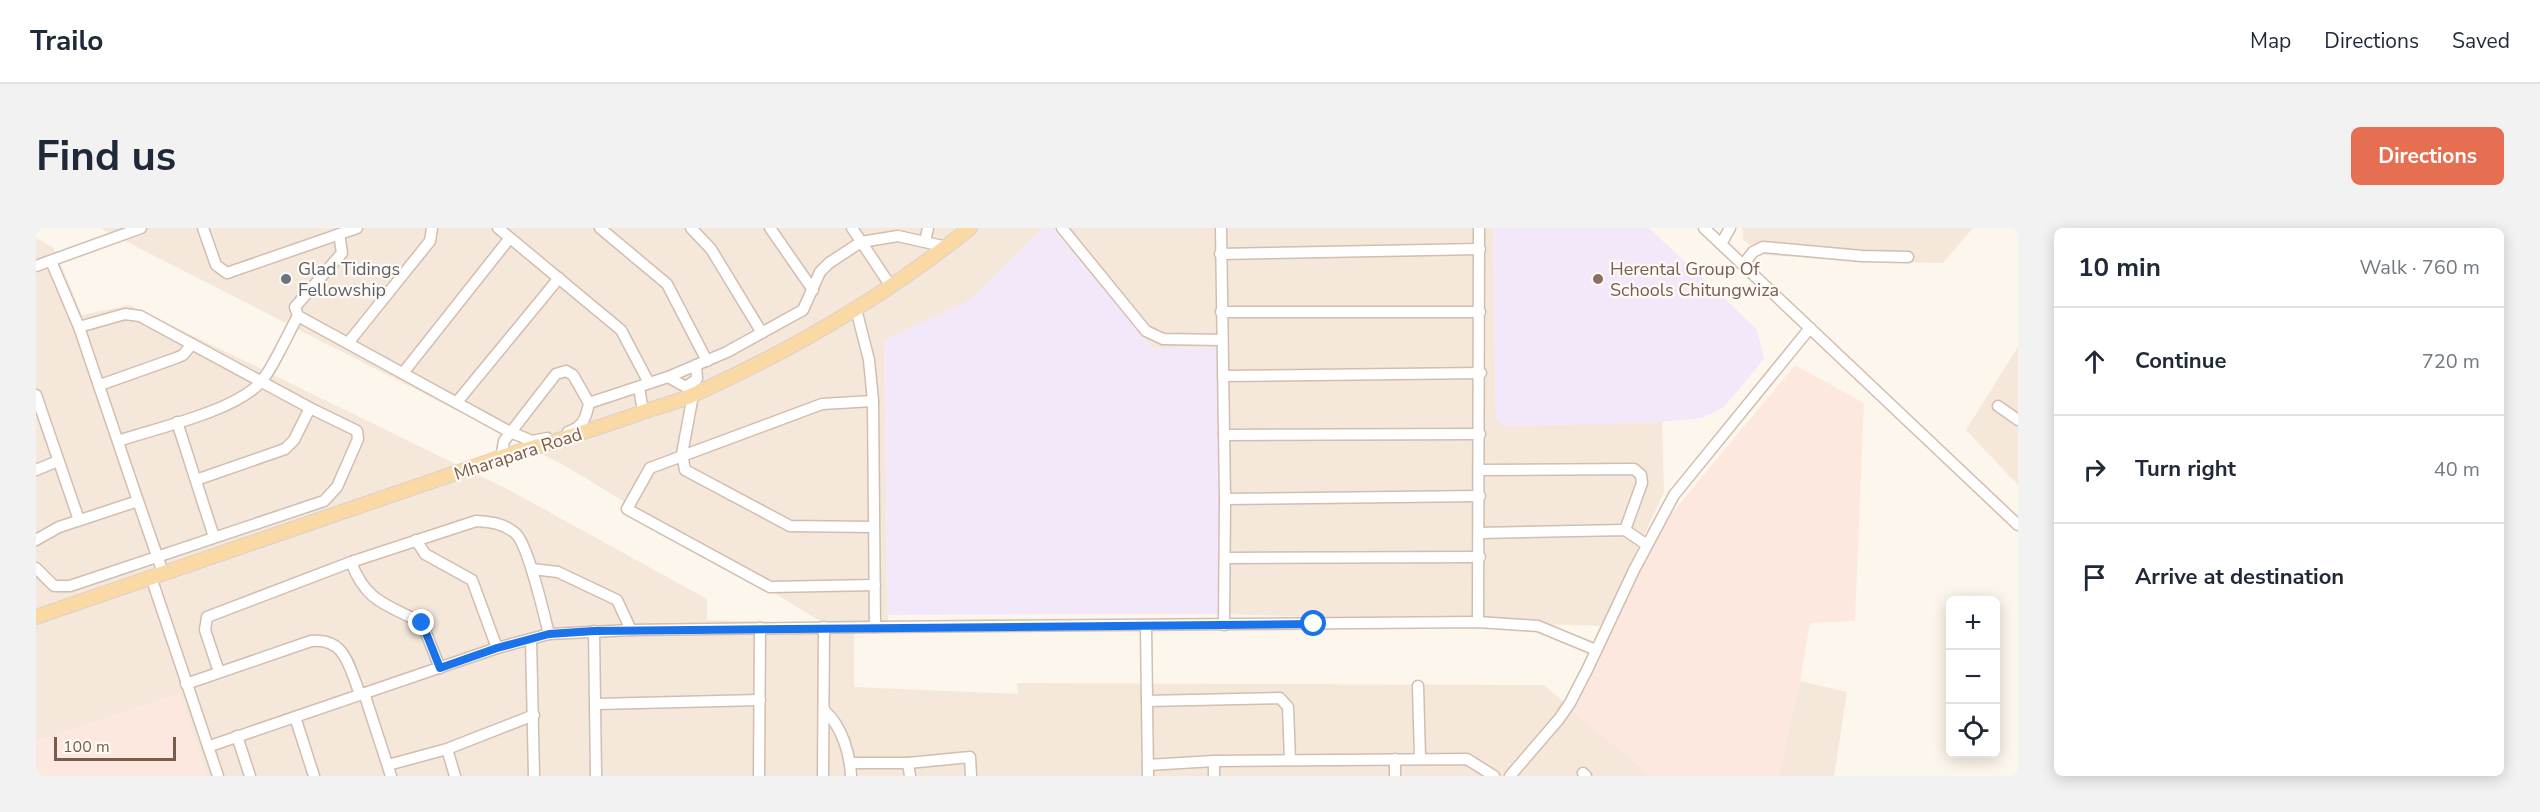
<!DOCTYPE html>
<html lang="en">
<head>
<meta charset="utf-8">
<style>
  body { margin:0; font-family:"Nunito Sans",sans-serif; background:#f2f2f3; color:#1f2937 }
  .controls { position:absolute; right:18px; bottom:18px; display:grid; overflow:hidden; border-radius:9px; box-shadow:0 3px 15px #0003 }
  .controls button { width:54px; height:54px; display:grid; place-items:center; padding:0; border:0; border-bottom:2px solid #e0e1e3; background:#fff; color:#1f2937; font:30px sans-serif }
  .scale { position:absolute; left:18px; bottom:15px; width:122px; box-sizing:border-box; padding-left:6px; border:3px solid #7a5c4d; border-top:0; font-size:16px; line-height:21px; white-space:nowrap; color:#7a5c4d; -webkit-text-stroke:4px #fffaf3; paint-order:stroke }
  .stop { position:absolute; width:18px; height:18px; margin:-14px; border:4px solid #1a73e8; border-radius:50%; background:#fff }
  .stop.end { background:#1a73e8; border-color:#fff; box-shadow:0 2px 6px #0008 }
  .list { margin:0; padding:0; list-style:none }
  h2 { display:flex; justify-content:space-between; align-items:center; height:78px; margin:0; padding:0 24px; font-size:26px }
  h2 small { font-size:20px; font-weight:400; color:#747a83 }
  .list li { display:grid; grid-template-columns:39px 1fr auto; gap:18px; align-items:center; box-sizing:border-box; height:108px; padding:0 24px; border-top:2px solid #e0e1e3 }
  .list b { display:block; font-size:22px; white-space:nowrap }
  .list em { font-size:20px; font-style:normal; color:#747a83 }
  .icon { flex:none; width:33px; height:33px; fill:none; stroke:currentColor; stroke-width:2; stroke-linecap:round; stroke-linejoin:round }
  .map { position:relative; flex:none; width:1982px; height:548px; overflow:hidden; border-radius:9px }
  header { display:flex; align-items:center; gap:36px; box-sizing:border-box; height:84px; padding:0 30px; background:#fff; border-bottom:2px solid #e0e1e3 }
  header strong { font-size:28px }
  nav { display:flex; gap:33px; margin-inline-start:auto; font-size:21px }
  .intro { display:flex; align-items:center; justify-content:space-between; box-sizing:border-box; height:144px; padding:0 36px }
  h1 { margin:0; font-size:42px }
  .button { padding:15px 27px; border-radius:9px; background:#e76f51; color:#fff; font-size:21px; font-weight:700 }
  main { display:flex; gap:36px; padding:0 36px }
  aside { flex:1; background:#fff; border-radius:9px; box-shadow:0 3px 15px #0003 }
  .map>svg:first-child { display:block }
  .residential { fill:#f5e8da }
  .commercial { fill:#fde8e0 }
  .education { fill:#f3e8fa }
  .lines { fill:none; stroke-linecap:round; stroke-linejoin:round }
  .minor-casing { stroke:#d1beb0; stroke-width:13 }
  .major-casing { stroke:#dad1cd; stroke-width:16 }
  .minor { stroke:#fff; stroke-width:10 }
  .major { stroke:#fbd9a5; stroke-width:14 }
  .route { stroke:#1a73e8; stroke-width:8 }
  .worship-dot { fill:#6b7280; stroke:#fffaf3; stroke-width:2 }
  .education-dot { fill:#8d6e63; stroke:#fffaf3; stroke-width:2 }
  .labels { text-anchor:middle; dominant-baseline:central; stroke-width:4.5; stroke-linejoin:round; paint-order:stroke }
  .worship-label { font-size:18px; fill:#5b616d; stroke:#fffaf3; text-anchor:start }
  .education-label { font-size:18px; fill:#785e54; stroke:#fffaf3; text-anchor:start }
  .street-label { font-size:18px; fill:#7a5c4d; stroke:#fffaf3 }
</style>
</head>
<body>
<header>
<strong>Trailo</strong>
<nav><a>Map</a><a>Directions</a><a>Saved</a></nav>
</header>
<div class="intro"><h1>Find us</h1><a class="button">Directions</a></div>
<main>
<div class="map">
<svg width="1982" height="548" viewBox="0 0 1982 548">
  <rect width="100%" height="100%" fill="#fdf6ec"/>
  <g class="residential">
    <polygon points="64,0 1007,0 934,72 848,113 852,394 784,393 531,239"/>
    <polygon points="1017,0 1457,0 1460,190 1469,198 1626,194 1628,264 1566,398 1186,386 1116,120"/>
    <polygon points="1706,0 1937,0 1907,35 1836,34 1729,27 1707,12"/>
    <polygon points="0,10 18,20 46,87 94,77 475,263 671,371 671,392 818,396 818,459 982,466 981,455 1508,457 1615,548 171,548 144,466 0,514"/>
    <polygon points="1982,119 1982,257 1930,202"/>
    <polygon points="1764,453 1811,464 1798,548 1742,548"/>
  </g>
  <g class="commercial">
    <polygon points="1759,137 1828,175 1819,393 1774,395 1764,453 1742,548 1615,548 1535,483 1628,295"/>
    <polygon points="144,466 171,548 0,548 0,514"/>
  </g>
  <g class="education">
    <polygon points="1007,0 1017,0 1116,120 1178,119 1183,130 1186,386 852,387 848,112 934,72"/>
    <polygon points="1457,0 1613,0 1721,101 1728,131 1688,179 1666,190 1626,194 1468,198 1460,190"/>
  </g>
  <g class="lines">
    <g class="minor-casing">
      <g id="minor">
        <polyline points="167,0 180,37 191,45 321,0"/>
        <polyline points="462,0 585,102 613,155"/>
        <polyline points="564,0 631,56 671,133"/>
        <polyline points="655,0 675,21 726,105"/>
        <polyline points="734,0 777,62"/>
        <polyline points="816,0 854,57"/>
        <polyline points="1026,0 1110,103 1127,111 1186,112"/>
        <polyline points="1185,0 1189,271 1188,397"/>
        <polyline points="1668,0 1982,297"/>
        <polyline points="303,6 306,25 259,79 262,88 474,204 496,213 511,210"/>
        <polyline points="889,13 892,0"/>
        <polyline points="1685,16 1694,0"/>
        <polyline points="1184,26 1444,21"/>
        <polyline points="1707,37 1717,24 1727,19 1826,28 1872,29"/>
        <polyline points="0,38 105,0"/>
        <polyline points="820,81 833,132 837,173 839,399"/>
        <polyline points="1185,84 1444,84"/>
        <polyline points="312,115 394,13 396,0"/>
        <polyline points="367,145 473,11"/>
        <polyline points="1187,148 1445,145"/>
        <polyline points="632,149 650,159 657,167 646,226 649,242 754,298 837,299"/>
        <polyline points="64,157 140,130 147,127 156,116"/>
        <polyline points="603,159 607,184"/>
        <polyline points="650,159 661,151 660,137"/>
        <polyline points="0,167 43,292"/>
        <polyline points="837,173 786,176 614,240 591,281 734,359 839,357"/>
        <polyline points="421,174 523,50"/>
        <polyline points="1962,178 1982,192"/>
        <polyline points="141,194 178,309"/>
        <path d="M 532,204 C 547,199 550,190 553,175 L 632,149 L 691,124 L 767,82 L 784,44 L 793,35 L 825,14 L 862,8 L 911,19"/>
        <polyline points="1188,207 1444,206"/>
        <path d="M 82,213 C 121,200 195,184 223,156 C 236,143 252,105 262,88"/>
        <polyline points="465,230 468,213 520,146 530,143 537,147 553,175"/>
        <polyline points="0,242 22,233"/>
        <polyline points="1444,242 1598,241 1605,247 1606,255 1589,302"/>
        <polyline points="160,252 249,221 258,212 274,180"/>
        <polyline points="1189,271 1444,268"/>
        <polyline points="102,273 127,345"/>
        <polyline points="1444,305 1589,302 1611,317"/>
        <polyline points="0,312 23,299 102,273 43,99 15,33"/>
        <polyline points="380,312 389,326 436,352 461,420"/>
        <polyline points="1189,330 1444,329"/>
        <path d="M 315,334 C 330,374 350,376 386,395 L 404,440"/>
        <polyline points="0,340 18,358 34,358 288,273 301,259 322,211 321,203 315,200 274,180 104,88 89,86 43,99"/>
        <polyline points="496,341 522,344 581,372 595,402"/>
        <polyline points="115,349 182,548"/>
        <polyline points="1442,394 1443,0"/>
        <polyline points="1110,398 1112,548"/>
        <polyline points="558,403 560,548"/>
        <polyline points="495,411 498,548"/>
        <path d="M 183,444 L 169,402 L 171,389 L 315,334 L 440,293 C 455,294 467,295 479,305 C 492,315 508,387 513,406"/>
        <path d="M 150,456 L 275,413 C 310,409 313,440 324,466"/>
        <polyline points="1382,458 1384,530"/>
        <polyline points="328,465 355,548"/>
        <polyline points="1111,473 1244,470 1252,479 1254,532"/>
        <polyline points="560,476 724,472"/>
        <path d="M 789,483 C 806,499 814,525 815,548"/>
        <polyline points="259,489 278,548"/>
        <polyline points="201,508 214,548"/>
        <polyline points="174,518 461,420 513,406 595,402 839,399 1442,394 1502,398 1560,422"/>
        <polyline points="411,521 419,548"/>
        <polyline points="1359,531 1359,548"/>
        <polyline points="814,535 872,535 934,529 935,548"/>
        <polyline points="872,535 874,548"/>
        <polyline points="352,537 411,521 498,487"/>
        <polyline points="1112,537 1178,533 1431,531 1458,548"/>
        <polyline points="1547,545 1550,548"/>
        <polyline points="723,548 724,400"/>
        <polyline points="787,548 788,399"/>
        <polyline points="1178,548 1178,533"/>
        <polyline points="1474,548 1523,491 1534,475 1552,440 1598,342 1638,267 1774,100"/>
      </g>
    </g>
    <g class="major-casing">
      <path id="major" d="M 0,389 L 478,225 C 522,213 565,199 607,184 C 624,178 642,174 659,166 C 756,122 851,67 934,0"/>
    </g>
    <use href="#minor" class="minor"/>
    <use href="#major" class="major"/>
  </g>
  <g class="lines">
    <polyline class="route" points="386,395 404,440 461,420 513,406 558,403 1278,396"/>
  </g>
  <circle class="worship-dot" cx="250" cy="51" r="6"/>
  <circle class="education-dot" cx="1562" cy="51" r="6"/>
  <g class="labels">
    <g class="worship-label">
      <text x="262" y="41">Glad Tidings<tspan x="262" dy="21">Fellowship</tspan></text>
    </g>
    <g class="education-label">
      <text x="1574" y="41">Herental Group Of<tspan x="1574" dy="21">Schools Chitungwiza</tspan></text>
    </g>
    <g class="street-label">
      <text transform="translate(482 226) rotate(-18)">Mharapara Road</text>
    </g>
  </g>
</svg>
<div class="controls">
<button>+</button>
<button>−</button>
<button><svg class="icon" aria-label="locate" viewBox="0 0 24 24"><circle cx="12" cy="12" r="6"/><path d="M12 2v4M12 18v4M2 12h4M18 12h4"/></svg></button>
</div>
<div class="scale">100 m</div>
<div class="stop" style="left:1278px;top:396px"></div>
<div class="stop end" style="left:386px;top:395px"></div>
</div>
<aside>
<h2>10 min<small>Walk · 760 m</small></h2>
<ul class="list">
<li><svg class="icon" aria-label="ahead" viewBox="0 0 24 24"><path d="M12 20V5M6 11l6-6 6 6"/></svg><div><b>Continue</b></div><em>720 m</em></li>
<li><svg class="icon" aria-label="right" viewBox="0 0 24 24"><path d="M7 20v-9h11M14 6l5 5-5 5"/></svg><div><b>Turn right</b></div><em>40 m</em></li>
<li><svg class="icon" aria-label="arrive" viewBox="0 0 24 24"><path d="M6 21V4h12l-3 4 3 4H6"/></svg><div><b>Arrive at destination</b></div></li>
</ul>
</aside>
</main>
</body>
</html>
